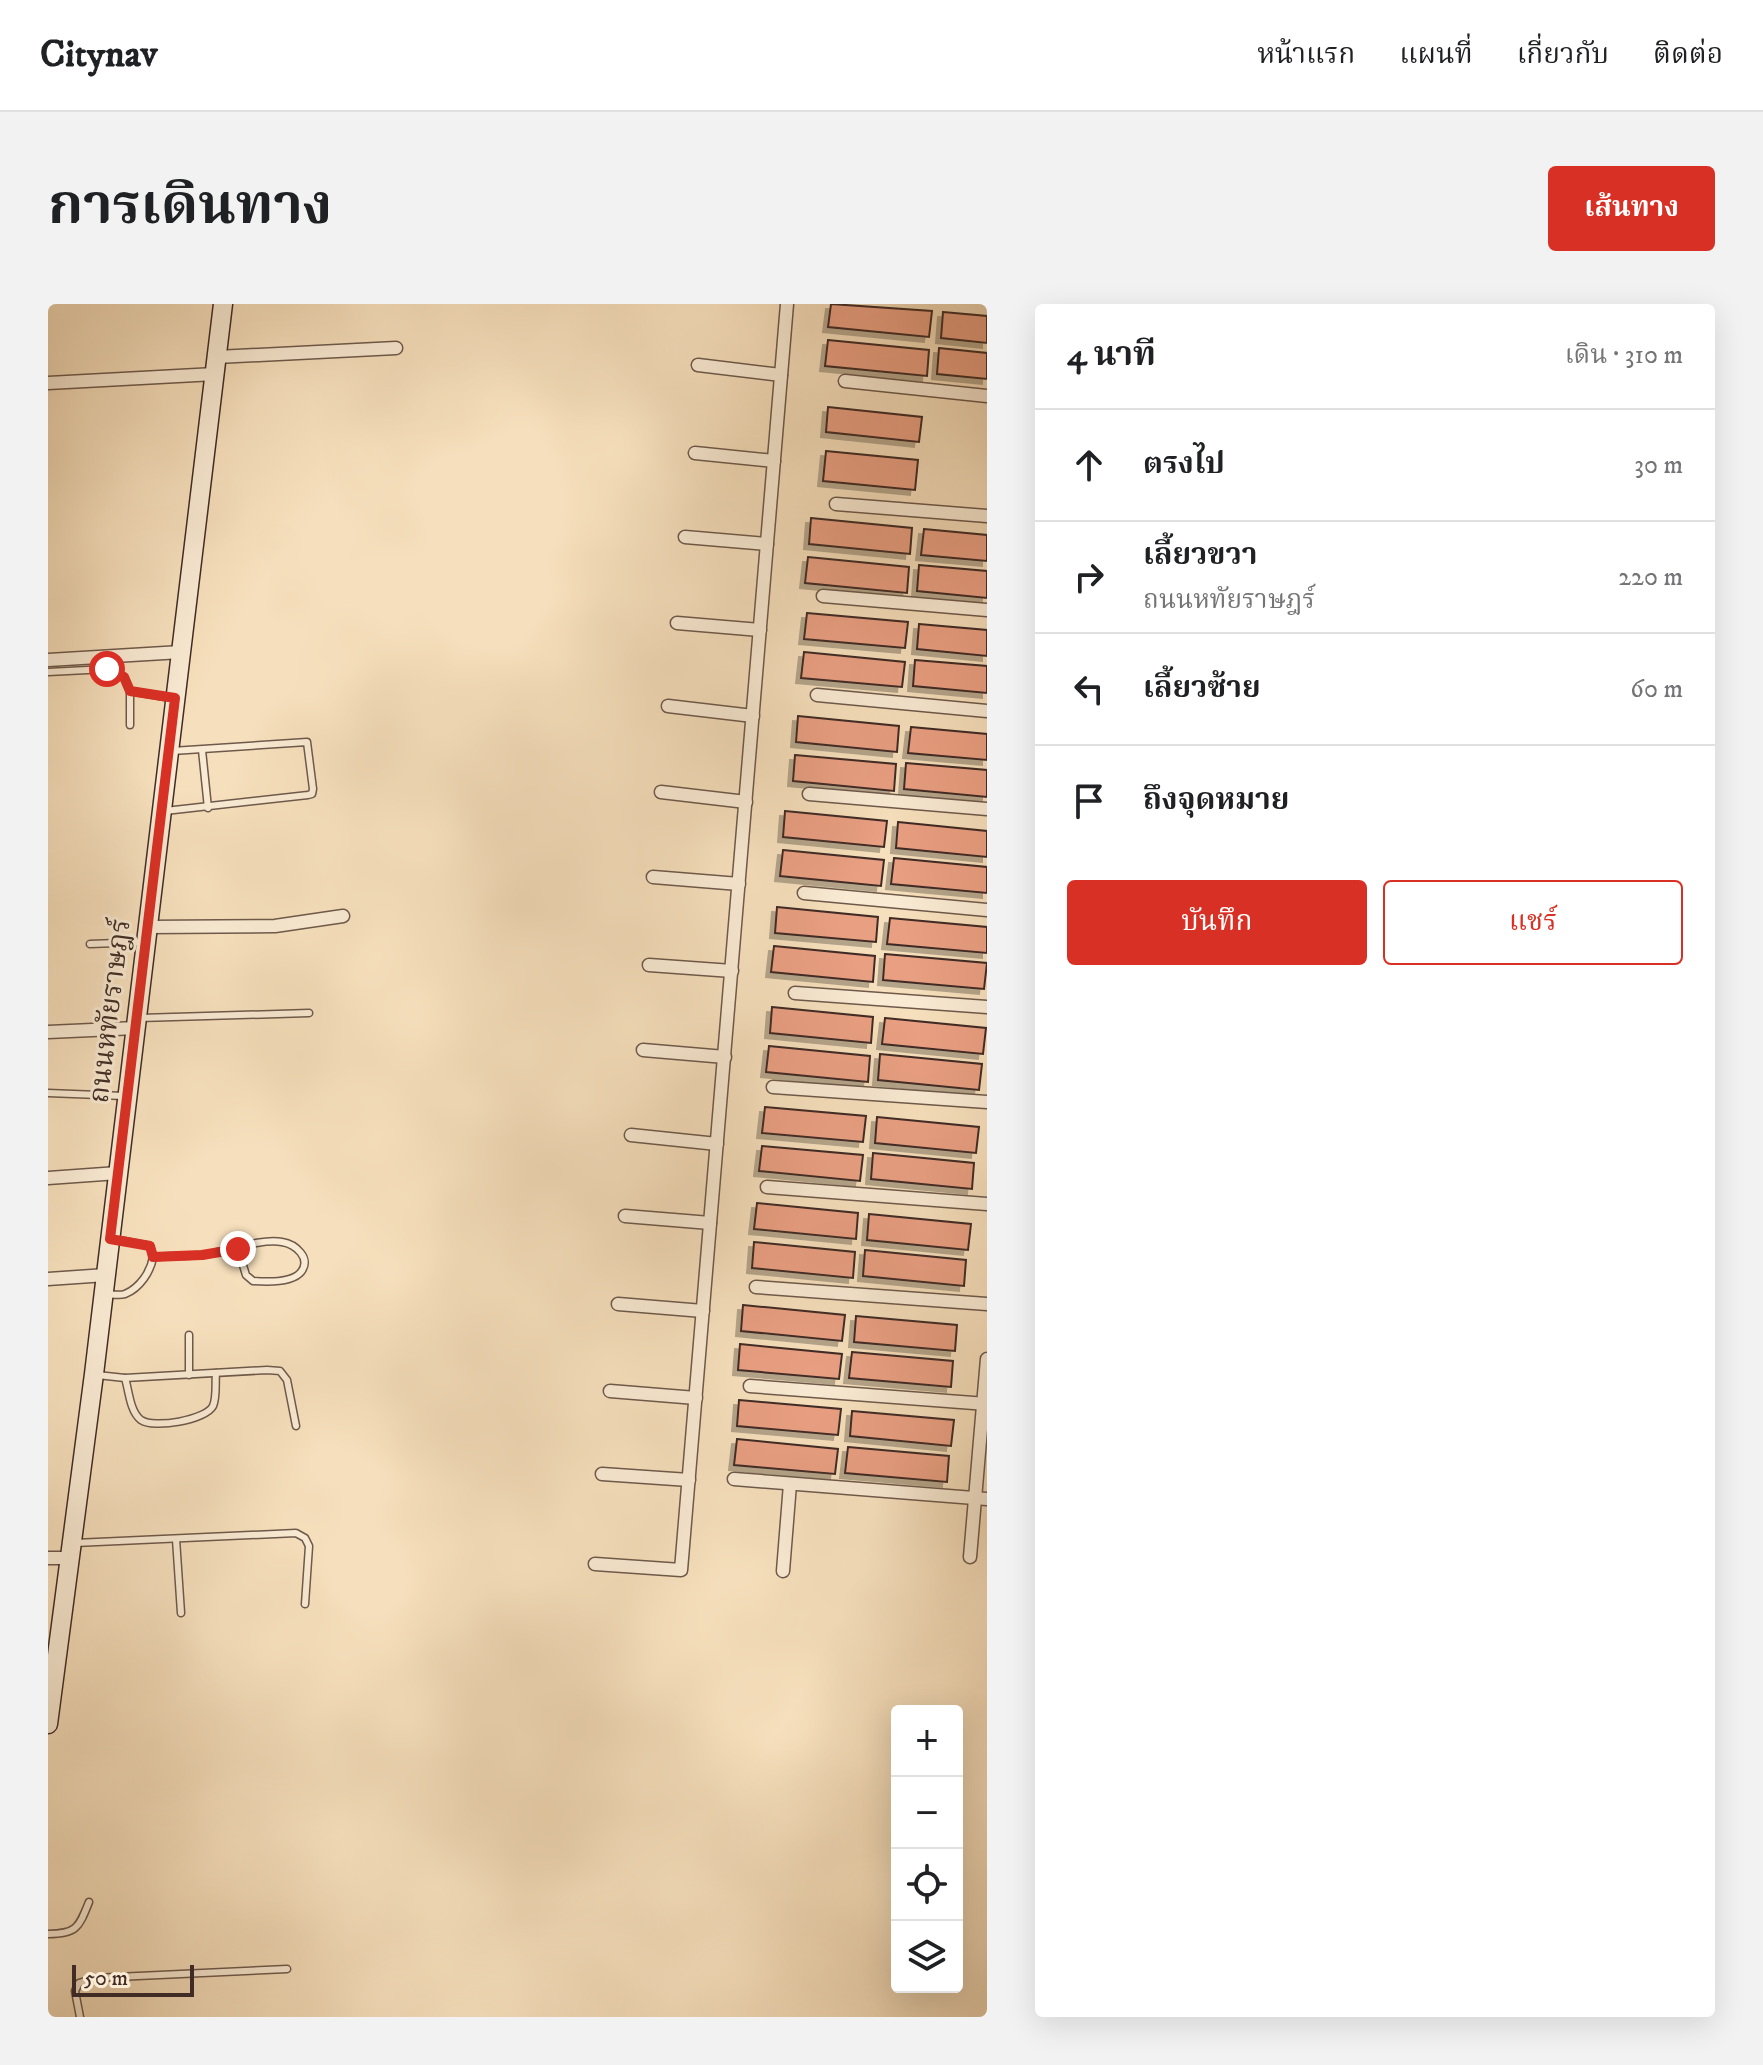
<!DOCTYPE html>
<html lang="th">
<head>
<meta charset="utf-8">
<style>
  body { margin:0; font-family:"IM FELL DW Pica","Noto Serif Thai",serif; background:#f2f2f2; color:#202124 }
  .controls { position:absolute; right:24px; bottom:24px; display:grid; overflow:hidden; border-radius:8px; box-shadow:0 8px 32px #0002 }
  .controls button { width:72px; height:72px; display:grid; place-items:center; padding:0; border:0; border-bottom:2px solid #e0e0e0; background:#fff; color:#202124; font:40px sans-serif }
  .scale { position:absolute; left:24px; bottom:20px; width:122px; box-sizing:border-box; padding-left:8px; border:4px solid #402c25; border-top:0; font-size:22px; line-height:28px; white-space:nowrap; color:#402c25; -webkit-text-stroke:6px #f9ead3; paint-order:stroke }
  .stop { position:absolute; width:24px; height:24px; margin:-18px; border:6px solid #d93025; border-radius:50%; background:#fff }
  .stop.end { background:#d93025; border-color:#fff; box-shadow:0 2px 8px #0008 }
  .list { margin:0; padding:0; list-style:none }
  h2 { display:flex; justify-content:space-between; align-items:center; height:104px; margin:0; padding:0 32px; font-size:34px }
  h2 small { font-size:26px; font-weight:400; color:#757577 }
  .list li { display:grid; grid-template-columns:52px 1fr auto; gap:24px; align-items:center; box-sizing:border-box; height:112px; padding:0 32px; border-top:2px solid #e0e0e0 }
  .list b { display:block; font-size:30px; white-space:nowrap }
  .list p { margin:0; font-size:26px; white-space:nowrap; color:#757577 }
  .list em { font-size:26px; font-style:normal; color:#757577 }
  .actions { display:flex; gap:16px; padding:24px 32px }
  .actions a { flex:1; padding:18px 0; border:2px solid #d93025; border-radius:8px; text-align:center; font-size:28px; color:#d93025 }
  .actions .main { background:#d93025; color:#fff }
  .icon { flex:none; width:44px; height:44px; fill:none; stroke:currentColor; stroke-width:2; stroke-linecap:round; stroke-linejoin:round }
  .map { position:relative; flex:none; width:939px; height:1713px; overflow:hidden; border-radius:8px }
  header { display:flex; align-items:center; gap:48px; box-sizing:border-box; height:112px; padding:0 40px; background:#fff; border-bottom:2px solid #e0e0e0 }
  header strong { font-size:38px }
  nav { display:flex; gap:44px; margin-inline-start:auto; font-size:28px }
  .intro { display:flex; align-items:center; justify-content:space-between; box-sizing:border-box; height:192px; padding:0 48px }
  h1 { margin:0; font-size:56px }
  .button { padding:20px 36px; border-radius:8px; background:#d93025; color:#fff; font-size:28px; font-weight:700 }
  main { display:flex; gap:48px; padding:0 48px }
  aside { flex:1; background:#fff; border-radius:8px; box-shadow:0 8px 32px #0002 }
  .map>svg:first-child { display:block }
  .building { fill:#e99f82; stroke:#402c25; stroke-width:2; filter:url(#shadow) }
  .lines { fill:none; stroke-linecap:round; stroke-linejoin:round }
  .lane-casing { stroke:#6e594b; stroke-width:9 }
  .street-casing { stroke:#6e594b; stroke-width:15 }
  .secondary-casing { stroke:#402c25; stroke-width:21 }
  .lane { stroke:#f9ead3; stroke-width:6 }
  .street { stroke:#f9ead3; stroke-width:12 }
  .secondary { stroke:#f9ead3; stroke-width:18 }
  .route { stroke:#d93025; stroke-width:10 }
  .labels { text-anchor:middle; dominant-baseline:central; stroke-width:6; stroke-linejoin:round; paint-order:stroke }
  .street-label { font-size:28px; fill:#402c25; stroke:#f9ead3 }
</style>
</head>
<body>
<header>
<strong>Citynav</strong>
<nav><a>หน้าแรก</a><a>แผนที่</a><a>เกี่ยวกับ</a><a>ติดต่อ</a></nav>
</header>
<div class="intro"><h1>การเดินทาง</h1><a class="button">เส้นทาง</a></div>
<main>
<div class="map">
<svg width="939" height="1713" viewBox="0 0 939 1713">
  <defs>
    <filter id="shadow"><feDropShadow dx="-5" dy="5" stdDeviation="0" flood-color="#0004"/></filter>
  </defs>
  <rect width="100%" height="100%" fill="#f6dfbc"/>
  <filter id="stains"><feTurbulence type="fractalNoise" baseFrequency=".0025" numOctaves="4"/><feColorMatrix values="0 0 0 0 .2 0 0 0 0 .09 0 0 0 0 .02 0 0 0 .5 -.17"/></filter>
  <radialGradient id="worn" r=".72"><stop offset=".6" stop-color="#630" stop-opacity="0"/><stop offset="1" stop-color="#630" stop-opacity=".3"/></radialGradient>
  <g class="building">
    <polygon points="783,0 884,7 881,33 780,23"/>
    <polygon points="895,8 939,12 939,39 893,34"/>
    <polygon points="780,36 881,46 879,72 777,62"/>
    <polygon points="891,44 939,49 939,75 889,70"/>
    <polygon points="780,103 874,113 871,138 778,128"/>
    <polygon points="778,147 870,156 867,186 775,177"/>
    <polygon points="763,214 864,224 862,250 761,240"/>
    <polygon points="876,225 939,231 939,257 873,251"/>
    <polygon points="760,253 861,263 859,289 757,279"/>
    <polygon points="871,261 939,267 939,294 869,287"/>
    <polygon points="759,309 860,318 857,344 756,335"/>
    <polygon points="871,320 939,326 939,352 869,345"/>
    <polygon points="756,348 857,358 854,383 753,374"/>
    <polygon points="867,356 939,362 939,389 865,382"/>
    <polygon points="750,412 851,422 849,448 748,438"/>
    <polygon points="863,423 939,430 939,456 860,449"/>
    <polygon points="747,451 848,460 846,487 745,477"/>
    <polygon points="858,459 939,466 939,493 856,485"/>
    <polygon points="737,507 839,517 836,543 735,533"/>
    <polygon points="850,518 939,527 939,553 848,544"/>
    <polygon points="735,546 836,556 833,582 732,572"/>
    <polygon points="846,554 939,563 939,589 843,580"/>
    <polygon points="729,603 830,613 828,638 727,629"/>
    <polygon points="842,614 939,623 939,649 839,640"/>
    <polygon points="726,642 827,652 825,678 723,668"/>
    <polygon points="837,650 939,659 936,685 835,676"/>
    <polygon points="724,703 825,713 823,739 722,729"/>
    <polygon points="837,714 938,724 935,750 834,740"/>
    <polygon points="721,742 822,752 820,778 718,768"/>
    <polygon points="832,750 934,760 931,786 830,776"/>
    <polygon points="717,803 818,812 815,838 714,829"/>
    <polygon points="829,813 931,823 928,849 827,839"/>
    <polygon points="714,842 815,851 812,877 711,867"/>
    <polygon points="825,849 926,859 924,885 823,875"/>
    <polygon points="709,899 810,909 808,935 706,925"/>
    <polygon points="821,910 923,920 920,946 819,936"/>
    <polygon points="706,938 807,948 805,974 704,964"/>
    <polygon points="817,946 918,956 916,982 815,972"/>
    <polygon points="695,1001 797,1011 794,1037 693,1027"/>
    <polygon points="808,1012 909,1021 907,1047 806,1038"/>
    <polygon points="692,1040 794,1050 791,1075 690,1066"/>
    <polygon points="804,1048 905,1057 903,1083 801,1074"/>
    <polygon points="691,1096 793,1105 790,1131 689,1122"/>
    <polygon points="804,1107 906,1116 903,1142 802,1132"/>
    <polygon points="689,1135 790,1145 787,1170 686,1161"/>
    <polygon points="800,1143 901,1152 899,1178 797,1169"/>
  </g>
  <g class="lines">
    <g class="lane-casing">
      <g id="lane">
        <polyline points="0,368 59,365 76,373 82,387 123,394"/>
        <polyline points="82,421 82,387"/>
        <polyline points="154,446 160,504"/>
        <polyline points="117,507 260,491 264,490 265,485 259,438 124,447"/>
        <polyline points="42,640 95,638"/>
        <polyline points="92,714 261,709"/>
        <polyline points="0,789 76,792"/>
        <path d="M 66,935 L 102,942 L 105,953 C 121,952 138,952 155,951 C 178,948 212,934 234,938 C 247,940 264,954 253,968 C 244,979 218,978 205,977 L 198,971 L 190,945"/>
        <path d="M 57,990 C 63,990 72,992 77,990 C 92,984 103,967 105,953"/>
        <polyline points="141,1031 141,1071"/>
        <polyline points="49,1071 77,1074 219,1066 232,1067 239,1076 248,1122"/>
        <path d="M 77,1074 C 81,1087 82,1108 93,1116 C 106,1125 158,1116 165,1102 C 169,1093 167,1079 168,1069"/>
        <polyline points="128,1235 133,1309"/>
        <polyline points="27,1239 248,1229 257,1234 261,1242 257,1300"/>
        <path d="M 0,1630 C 29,1630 31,1623 41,1598"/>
        <polyline points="32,1713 27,1687 31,1679 47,1674 239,1665"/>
      </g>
    </g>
    <g class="street-casing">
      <g id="street">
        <polyline points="169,53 348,44"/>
        <polyline points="650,61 733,71"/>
        <polyline points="797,77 939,92"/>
        <polyline points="0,79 167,70"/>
        <polyline points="647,149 726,157"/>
        <polyline points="788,200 939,212"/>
        <polyline points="637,233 719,240"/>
        <polyline points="775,292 939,306"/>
        <polyline points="629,319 712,326"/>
        <polyline points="0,356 133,348"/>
        <polyline points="769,391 939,407"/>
        <polyline points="620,402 705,412"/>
        <polyline points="613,488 698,498"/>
        <polyline points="761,490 939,505"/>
        <polyline points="605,573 691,580"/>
        <polyline points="756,589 939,606"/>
        <polyline points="100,623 227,622 295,612"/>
        <polyline points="601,661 684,667"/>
        <polyline points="747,689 939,703"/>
        <polyline points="0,728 88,724"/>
        <polyline points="595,746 677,753"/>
        <polyline points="725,783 939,798"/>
        <polyline points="583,831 669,840"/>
        <polyline points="0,874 70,869"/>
        <polyline points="719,883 939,900"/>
        <polyline points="577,912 662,919"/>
        <polyline points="0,975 58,971"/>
        <polyline points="708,983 939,1000"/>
        <polyline points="570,1000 655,1007"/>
        <polyline points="702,1082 939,1100"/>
        <polyline points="562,1087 648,1094"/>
        <polyline points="554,1170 641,1176"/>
        <polyline points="686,1175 939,1195"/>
        <polyline points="922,1253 939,1055"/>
        <polyline points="0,1254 22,1254"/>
        <polyline points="547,1260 633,1266 739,0"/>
        <polyline points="735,1267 742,1180"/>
      </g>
    </g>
    <g class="secondary-casing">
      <polyline id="secondary" points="0,1420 46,1070 175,0"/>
    </g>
    <use href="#lane" class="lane"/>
    <use href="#street" class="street"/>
    <use href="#secondary" class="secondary"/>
  </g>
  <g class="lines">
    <polyline class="route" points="59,365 76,373 82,387 127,394 62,935 102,942 105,953 154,951 190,945"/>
  </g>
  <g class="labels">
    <g class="street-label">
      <text transform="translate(62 707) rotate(-83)">ถนนหทัยราษฎร์</text>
    </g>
  </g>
  <rect width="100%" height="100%" filter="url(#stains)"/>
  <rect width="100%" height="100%" fill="url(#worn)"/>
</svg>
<div class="controls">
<button>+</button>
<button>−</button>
<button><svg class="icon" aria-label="locate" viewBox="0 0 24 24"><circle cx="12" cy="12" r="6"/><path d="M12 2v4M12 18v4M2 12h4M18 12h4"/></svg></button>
<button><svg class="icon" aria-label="layers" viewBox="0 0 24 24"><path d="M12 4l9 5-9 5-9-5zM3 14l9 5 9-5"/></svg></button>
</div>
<div class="scale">50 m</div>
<div class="stop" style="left:59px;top:365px"></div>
<div class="stop end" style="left:190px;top:945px"></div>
</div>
<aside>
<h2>4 นาที<small>เดิน · 310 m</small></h2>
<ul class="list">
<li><svg class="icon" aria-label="ahead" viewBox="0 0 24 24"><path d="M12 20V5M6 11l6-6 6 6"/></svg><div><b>ตรงไป</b></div><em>30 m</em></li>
<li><svg class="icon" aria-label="right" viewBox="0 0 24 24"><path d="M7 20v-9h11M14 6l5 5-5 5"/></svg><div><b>เลี้ยวขวา</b><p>ถนนหทัยราษฎร์</p></div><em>220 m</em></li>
<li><svg class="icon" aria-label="left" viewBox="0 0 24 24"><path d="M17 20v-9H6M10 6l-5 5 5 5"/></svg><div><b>เลี้ยวซ้าย</b></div><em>60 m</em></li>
<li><svg class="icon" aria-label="arrive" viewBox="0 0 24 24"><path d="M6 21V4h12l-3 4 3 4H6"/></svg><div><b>ถึงจุดหมาย</b></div></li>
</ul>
<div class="actions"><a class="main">บันทึก</a><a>แชร์</a></div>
</aside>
</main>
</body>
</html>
